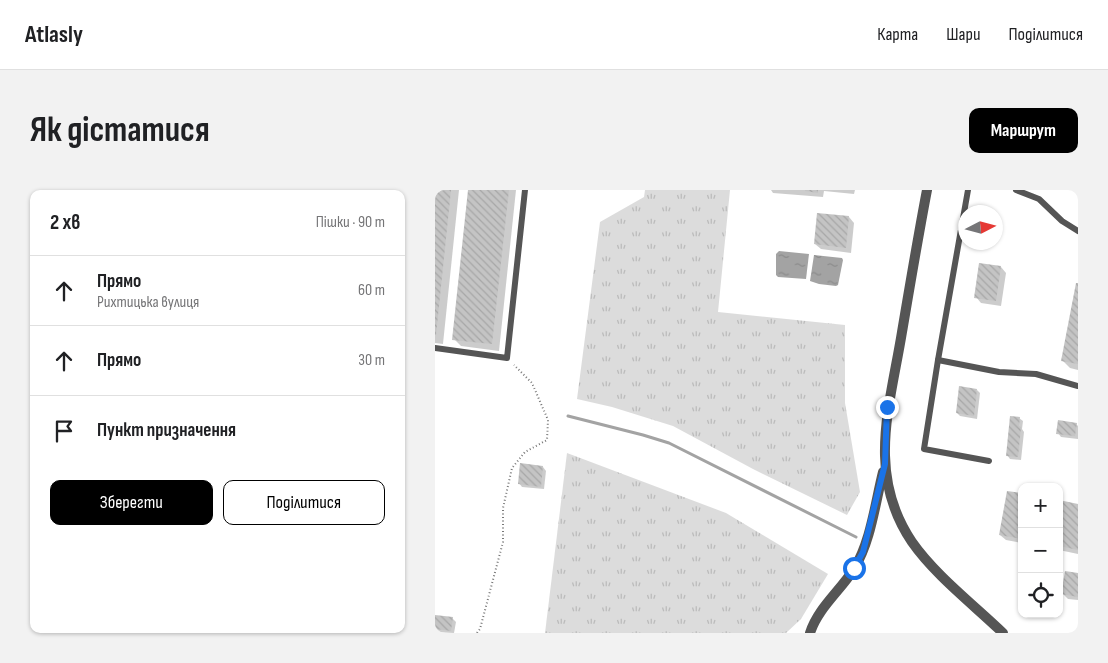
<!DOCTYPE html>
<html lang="uk">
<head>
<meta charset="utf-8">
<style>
  body { margin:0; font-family:"Sofia Sans Condensed",sans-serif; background:#f2f2f2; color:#202124 }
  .controls { position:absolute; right:15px; bottom:15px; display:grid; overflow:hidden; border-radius:10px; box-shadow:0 1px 4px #0004 }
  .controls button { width:45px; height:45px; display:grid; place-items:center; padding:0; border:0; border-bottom:1px solid #e0e0e0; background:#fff; color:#202124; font:25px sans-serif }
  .compass { position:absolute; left:523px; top:15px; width:45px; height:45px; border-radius:50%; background:#fff; box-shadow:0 1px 4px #0004; rotate:84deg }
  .stop { position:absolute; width:15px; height:15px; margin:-11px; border:4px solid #1a73e8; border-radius:50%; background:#fff }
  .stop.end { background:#1a73e8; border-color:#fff; box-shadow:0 1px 5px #0008 }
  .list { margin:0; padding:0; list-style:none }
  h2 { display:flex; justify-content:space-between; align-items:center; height:65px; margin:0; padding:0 20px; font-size:21px }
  h2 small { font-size:16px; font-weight:400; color:#757577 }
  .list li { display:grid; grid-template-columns:32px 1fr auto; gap:15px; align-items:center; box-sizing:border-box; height:70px; padding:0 20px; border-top:1px solid #e0e0e0 }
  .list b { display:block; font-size:19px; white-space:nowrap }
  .list p { margin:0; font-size:16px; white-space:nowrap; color:#757577 }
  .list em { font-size:16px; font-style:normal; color:#757577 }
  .actions { display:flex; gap:10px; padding:15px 20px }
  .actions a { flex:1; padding:11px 0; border:1px solid #000; border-radius:10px; text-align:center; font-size:18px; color:#000 }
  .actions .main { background:#000; color:#fff }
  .icon { flex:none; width:28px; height:28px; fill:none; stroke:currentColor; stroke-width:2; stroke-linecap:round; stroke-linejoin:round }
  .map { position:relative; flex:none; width:643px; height:443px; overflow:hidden; border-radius:10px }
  header { display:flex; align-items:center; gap:30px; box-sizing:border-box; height:70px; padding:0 25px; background:#fff; border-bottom:1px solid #e0e0e0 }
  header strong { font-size:24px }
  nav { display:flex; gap:28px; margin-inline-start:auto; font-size:18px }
  .intro { display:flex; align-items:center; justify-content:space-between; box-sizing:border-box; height:120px; padding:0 30px }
  h1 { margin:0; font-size:35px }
  .button { padding:12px 22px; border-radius:10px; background:#000; color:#fff; font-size:18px; font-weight:700 }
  main { display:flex; gap:30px; padding:0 30px }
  aside { flex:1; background:#fff; border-radius:10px; box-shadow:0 1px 4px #0004 }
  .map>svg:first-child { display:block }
  .grass { fill:url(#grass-tufts) }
  .water { fill:url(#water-ripples) }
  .shadow { fill:#0003 }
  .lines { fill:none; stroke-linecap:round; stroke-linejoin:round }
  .stream { stroke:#a3a3a3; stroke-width:3 }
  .building { fill:url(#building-back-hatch) }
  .path { stroke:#777; stroke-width:2; stroke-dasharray:1 2.5; stroke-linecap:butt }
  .lane { stroke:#555; stroke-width:6 }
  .street { stroke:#555; stroke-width:10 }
  .route { stroke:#1a73e8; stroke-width:6 }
</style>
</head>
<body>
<header>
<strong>Atlasly</strong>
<nav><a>Карта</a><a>Шари</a><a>Поділитися</a></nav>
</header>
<div class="intro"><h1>Як дістатися</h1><a class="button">Маршрут</a></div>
<main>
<aside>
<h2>2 хв<small>Пішки · 90 m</small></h2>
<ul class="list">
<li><svg class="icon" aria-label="ahead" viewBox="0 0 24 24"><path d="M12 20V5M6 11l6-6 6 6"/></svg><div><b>Прямо</b><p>Рихтицька вулиця</p></div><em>60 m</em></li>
<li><svg class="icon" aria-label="ahead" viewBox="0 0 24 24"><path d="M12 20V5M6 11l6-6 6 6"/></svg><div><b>Прямо</b></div><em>30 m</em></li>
<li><svg class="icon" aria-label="arrive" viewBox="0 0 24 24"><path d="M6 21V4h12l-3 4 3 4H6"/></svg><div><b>Пункт призначення</b></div></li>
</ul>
<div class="actions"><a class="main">Зберегти</a><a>Поділитися</a></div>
</aside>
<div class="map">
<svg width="643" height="443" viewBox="0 0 643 443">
  <defs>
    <pattern id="grass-tufts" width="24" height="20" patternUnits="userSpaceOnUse" patternTransform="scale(1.25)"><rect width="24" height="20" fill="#dcdcdc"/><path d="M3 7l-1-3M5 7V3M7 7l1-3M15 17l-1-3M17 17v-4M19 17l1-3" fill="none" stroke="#bbb"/></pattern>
    <pattern id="water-ripples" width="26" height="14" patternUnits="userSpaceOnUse" patternTransform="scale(1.25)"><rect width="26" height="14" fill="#a3a3a3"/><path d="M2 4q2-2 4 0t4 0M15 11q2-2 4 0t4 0" fill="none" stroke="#8b8b8b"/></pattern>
    <pattern id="building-back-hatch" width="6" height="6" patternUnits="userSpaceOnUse" patternTransform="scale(1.25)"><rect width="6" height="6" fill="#c4c4c4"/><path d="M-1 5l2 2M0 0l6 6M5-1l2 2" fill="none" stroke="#a7a7a7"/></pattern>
  </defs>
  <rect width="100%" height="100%" fill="#fff"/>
  <g class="grass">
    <polygon points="210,0 295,0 283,122 410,135 410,213 425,302 412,325 318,279 238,236 177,217 142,209 165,32 209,7"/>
    <polygon points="132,263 291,323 393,384 366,429 351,443 110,443"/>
  </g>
  <g class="water">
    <polygon points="344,61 374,64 371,89 343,87 341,85 341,64"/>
    <polygon points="379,65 407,68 408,70 403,95 401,96 384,94 375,91"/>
  </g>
  <g class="shadow">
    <polygon points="0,0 24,0 8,154 0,153"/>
    <polygon points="35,0 81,0 64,161 26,156 19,149"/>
    <polygon points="336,0 420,0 419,4 389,1 388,7 338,3"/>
    <polygon points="414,27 419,33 416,63 386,59 380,54"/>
    <polygon points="566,77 571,83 566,116 546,113 541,107"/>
    <polygon points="643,94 643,180 635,178 628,171"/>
    <polygon points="542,200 545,203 542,229 525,226 522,223"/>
    <polygon points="584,228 588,231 587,239 589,242 586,270 575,269 572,265"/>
    <polygon points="641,234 643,236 643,249 626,247 623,243"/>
    <polygon points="108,277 111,281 109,299 87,297 84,293"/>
    <polygon points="587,305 587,353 571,350 565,345"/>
    <polygon points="624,312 643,315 643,364 624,360"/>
    <polygon points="643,384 643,410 633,409 627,403"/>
    <polygon points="0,426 17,428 21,432 19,443 0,442"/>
  </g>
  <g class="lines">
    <polyline class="stream" points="133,226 208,245 234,253 421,347"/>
  </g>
  <g class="building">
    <polygon points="0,0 16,0 1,145 0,145"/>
    <polygon points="33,0 74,0 57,154 17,150"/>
    <polygon points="370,0 383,0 383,3 370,1"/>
    <polygon points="382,23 414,26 411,58 379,54"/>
    <polygon points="544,73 566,76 561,111 539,108"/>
    <polygon points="641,93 643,93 643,174 626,171"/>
    <polygon points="524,196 542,199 539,226 521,223"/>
    <polygon points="575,226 585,227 584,236 586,237 583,267 571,266"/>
    <polygon points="623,230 642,233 640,246 621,244"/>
    <polygon points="85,273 108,276 106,297 83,294"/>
    <polygon points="572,301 587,303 587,349 564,345"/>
    <polygon points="624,310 643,314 643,360 624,356"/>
    <polygon points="630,381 643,383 643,407 626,404"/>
    <polygon points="0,425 18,427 16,441 0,439"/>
  </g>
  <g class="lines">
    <polyline class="path" points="42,443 45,439 68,352 68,318 77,278 90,262 112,250 113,230 97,193 79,175"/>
    <g class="lane">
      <polyline points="533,0 503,170 489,259 554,271"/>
      <polyline points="581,0 604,9 627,31 643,41"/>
      <polyline points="0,158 72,168 90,0"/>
      <polyline points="503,170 564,182 601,184 643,196"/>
    </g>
    <g class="street">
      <path d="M 492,0 C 483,47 475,95 467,142 C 455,216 431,284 477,352 C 500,385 539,415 568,443"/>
      <path d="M 375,443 C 383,418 405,401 419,379 C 436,351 440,314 448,282"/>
    </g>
  </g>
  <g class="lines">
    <polyline class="route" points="419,378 428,362 450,274 452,217"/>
  </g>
</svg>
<div class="controls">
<button>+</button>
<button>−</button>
<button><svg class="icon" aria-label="locate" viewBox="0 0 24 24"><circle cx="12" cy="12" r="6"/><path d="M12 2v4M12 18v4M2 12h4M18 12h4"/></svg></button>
</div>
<svg class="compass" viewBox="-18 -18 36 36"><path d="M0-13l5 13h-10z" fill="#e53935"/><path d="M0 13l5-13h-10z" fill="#757577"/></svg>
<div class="stop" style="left:419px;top:378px"></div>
<div class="stop end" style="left:452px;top:217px"></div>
</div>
</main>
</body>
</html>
